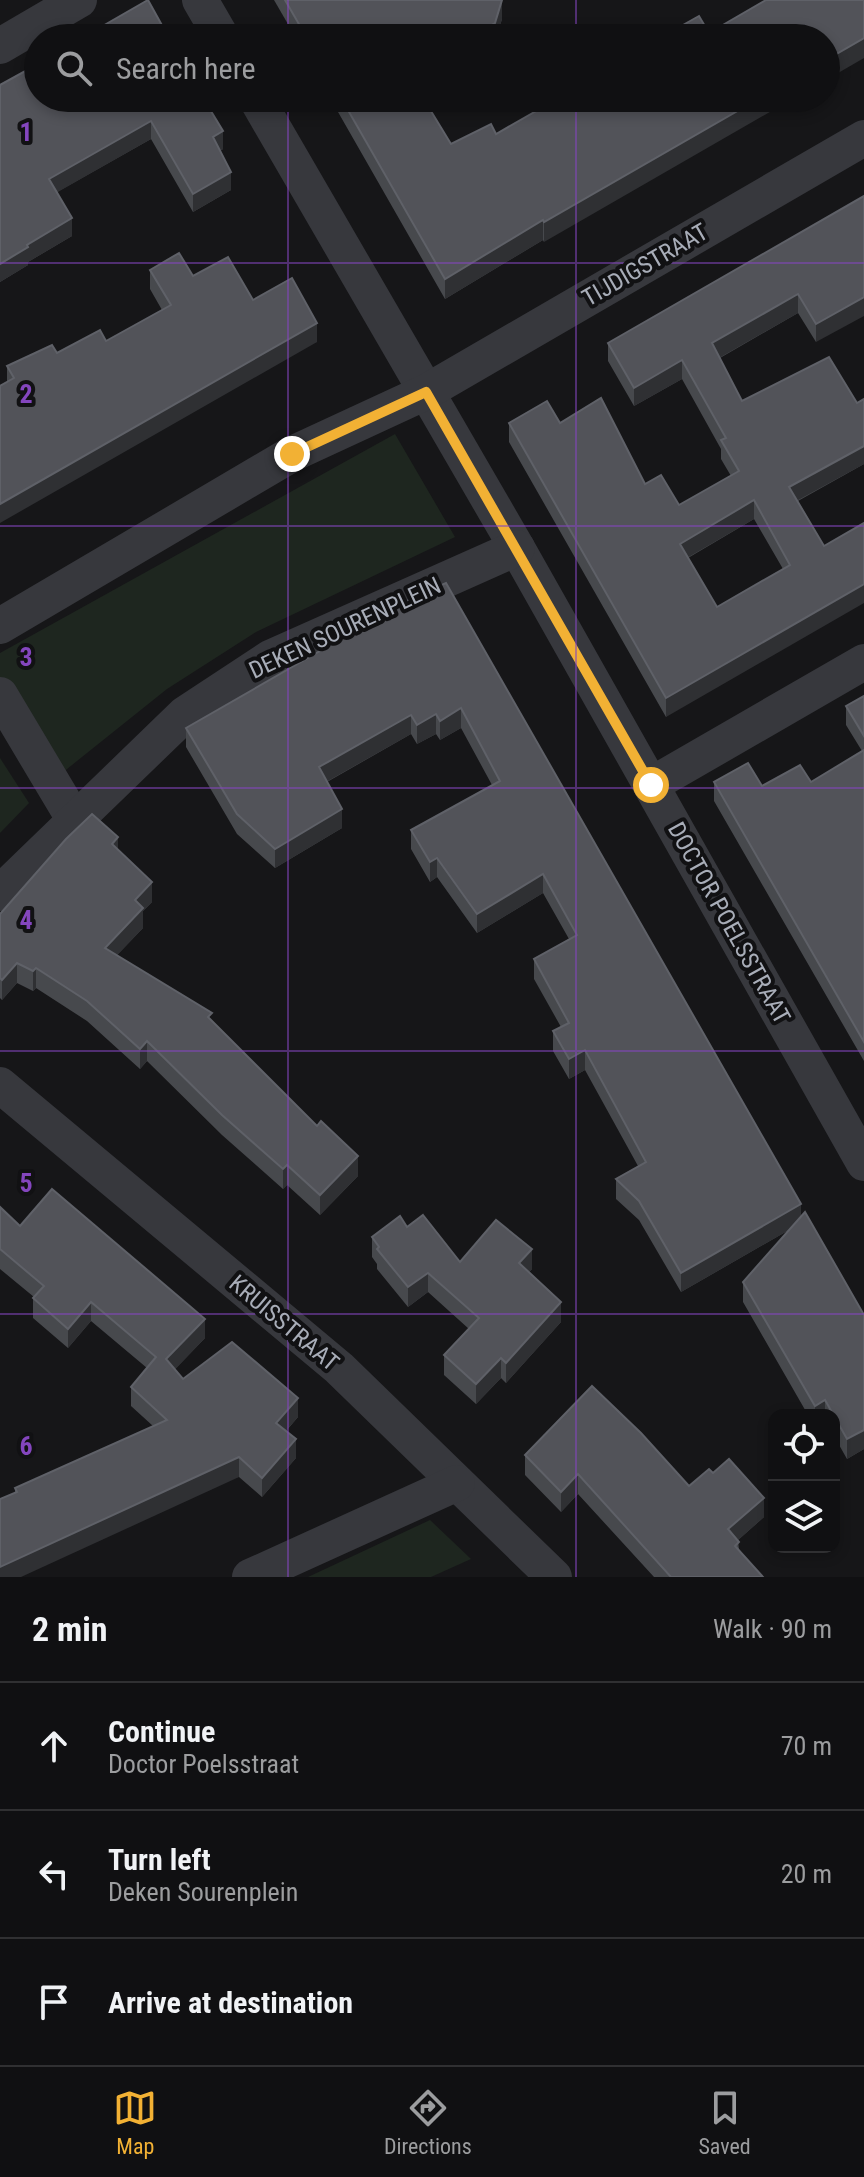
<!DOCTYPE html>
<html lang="en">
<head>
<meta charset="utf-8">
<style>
  body { margin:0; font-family:"Roboto Condensed",sans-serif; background:#1e1e20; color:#f1f3f6 }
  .controls { position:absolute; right:24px; bottom:24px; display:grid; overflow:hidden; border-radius:16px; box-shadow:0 4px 12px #0003 }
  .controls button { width:72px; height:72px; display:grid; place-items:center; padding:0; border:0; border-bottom:2px solid #303032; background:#101012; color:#f1f3f6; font:40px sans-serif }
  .stop { position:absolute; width:24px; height:24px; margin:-18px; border:6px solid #f2b134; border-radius:50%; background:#fff }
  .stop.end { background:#f2b134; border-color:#fff; box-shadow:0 2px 8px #0008 }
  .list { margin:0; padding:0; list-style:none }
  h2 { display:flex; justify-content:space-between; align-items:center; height:104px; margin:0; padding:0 32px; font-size:34px }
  h2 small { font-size:26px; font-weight:400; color:#9c9d9f }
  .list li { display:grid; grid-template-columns:52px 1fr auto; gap:24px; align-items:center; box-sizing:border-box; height:128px; padding:0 32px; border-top:2px solid #303032 }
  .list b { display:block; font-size:30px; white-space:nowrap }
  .list p { margin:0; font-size:26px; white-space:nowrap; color:#9c9d9f }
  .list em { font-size:26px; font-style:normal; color:#9c9d9f }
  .icon { flex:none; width:44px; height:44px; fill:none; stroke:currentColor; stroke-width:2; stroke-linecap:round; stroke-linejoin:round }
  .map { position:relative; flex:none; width:864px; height:1577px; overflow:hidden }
  .search { position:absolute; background:#101012; box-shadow:0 4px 12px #0003; left:24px; right:24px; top:24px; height:88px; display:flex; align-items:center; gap:20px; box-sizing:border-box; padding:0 28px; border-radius:44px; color:#9c9d9f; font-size:30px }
  .sheet { height:488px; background:#101012 }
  nav { display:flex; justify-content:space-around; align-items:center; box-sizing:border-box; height:112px; border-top:2px solid #303032; background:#101012; font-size:22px; color:#9c9d9f }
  nav a { display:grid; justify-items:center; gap:4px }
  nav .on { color:#f2b134 }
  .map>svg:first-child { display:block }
  .grass { fill:#1e261f }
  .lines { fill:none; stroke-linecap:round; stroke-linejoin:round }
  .minor { stroke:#37383d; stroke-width:36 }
  .wall { fill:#47494d; fill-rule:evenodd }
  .shaded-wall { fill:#2f3033 }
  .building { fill:#525359; stroke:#5f6168; stroke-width:2; fill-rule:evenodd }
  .route { stroke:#f2b134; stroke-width:10 }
  .grid { fill:none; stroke:#8446be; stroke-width:2; stroke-opacity:0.55 }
  .labels { text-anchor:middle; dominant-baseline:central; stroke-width:8; stroke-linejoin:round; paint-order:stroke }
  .street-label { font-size:24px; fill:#a8adb8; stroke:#111113 }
  .grid-label { font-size:26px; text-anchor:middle; font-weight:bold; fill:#8446be; stroke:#111113; stroke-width:8; stroke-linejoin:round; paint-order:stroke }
</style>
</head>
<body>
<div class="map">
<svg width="864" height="1577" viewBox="0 0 864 1577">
  <rect width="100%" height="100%" fill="#161618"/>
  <g class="grass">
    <polygon points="395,434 455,537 256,632 167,689 57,777 0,684 0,653"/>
    <polygon points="0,758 29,803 0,833"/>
    <polygon points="430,1520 471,1559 431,1577 308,1577"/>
  </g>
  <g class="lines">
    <g class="minor">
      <polyline points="200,0 222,38"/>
      <polyline points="0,46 79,0"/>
      <polyline points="256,98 517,548 864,1163"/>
      <polyline points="0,626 292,454 426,392 864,138"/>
      <polyline points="0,695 74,819"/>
      <polyline points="651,785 864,662"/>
      <polyline points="0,893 185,714 270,658 517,548"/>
      <polyline points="0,1085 339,1368 554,1577"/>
      <polyline points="250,1577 457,1483"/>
    </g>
  </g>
  <g class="wall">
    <polygon points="274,0 356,0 502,19 496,38 296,38"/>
    <polygon points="0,85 203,98 223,149 220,151 231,190 193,212 151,139 57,192 72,236 28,262 28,265 0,282"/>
    <polygon points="330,98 423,98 451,144 496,134 559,98 544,242 543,240 445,299"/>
    <path d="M 864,196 L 816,342 L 798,313 L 720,358 L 742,401 L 857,403 L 864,399 L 864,464 L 798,501 L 824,546 L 666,717 L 509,442 L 509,423 L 560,423 L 645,484 L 679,505 L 731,476 L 721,459 L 721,449 L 682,379 L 634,406 L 608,361 L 608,343 ZM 754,519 L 783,569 L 717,607 L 688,558 Z"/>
    <polygon points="150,270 193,276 253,300 317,342 7,382 7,366 106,341 162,310 150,289"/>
    <polygon points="414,597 801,1217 864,1315 864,1449 847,1459 834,1436 834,1415 808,1415 743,1302 743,1282 789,1230 681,1292 639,1220 616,1199 616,1179 638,1166 585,1070 569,1079 553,1051 553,1031 561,1027 534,979 534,959 569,939 543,893 477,933 437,877 430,882 411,849 411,830 492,785 461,728 440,740 436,734 417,744 411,734 327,782 342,828 275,868 237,834 186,747 186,728"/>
    <polygon points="864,696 864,1061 714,801 714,782 762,786 811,782 862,751 846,725 846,706"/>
    <polygon points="118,851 152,902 143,911 143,928 117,955 212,1021 358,1176 320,1215 287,1185 283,1189 222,1135 147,1061 140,1069 87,1021 36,988 33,991 17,983 2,1000 0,998 0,914"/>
    <polygon points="0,1207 20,1226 205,1338 175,1369 183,1379 298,1417 286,1431 296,1458 262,1497 239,1477 15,1492 15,1488 153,1426 131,1406 131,1387 147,1368 91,1321 68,1348 33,1318 33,1298 34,1297 0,1269"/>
    <polygon points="407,1227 460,1262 532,1269 529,1272 561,1322 506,1383 501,1378 476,1404 444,1375 444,1355 469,1329 428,1292 408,1307 377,1269 377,1264 372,1257 372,1237"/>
    <polygon points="525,1455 689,1486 764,1517 738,1540 739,1550 763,1577 654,1577 578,1494 561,1512 525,1475"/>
  </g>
  <g class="shaded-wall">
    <polygon points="502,0 502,19 496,38 468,38"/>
    <polygon points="864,38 864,58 826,80 826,60"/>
    <polygon points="760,98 794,98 544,242 544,222"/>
    <polygon points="151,121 151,139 49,197 49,179"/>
    <polygon points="223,131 223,149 213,155 213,137"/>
    <polygon points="231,172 231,190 193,212 193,194"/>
    <polygon points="72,218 72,236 28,262 28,265 0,282 0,264 27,245"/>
    <polygon points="543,220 543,240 445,299 445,279"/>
    <polygon points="798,294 798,313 712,362 712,343"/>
    <polygon points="864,297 864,316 816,342 816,324"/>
    <polygon points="317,323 317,342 0,523 0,504"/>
    <polygon points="682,360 682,379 634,406 634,388"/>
    <polygon points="864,446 864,464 789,505 789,487"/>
    <polygon points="754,500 754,519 680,562 680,544"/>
    <polygon points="864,584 864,603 666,717 666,698"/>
    <polygon points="461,708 461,728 440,740 440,721"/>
    <polygon points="436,714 436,734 417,744 417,725"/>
    <polygon points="411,715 411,734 319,786 319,767"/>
    <polygon points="342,809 342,828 275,868 275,849"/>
    <polygon points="118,837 118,857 112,844"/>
    <polygon points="437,858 437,877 430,882 430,862"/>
    <polygon points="543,874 543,893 477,933 477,914"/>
    <polygon points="152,882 152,902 143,911 143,928 105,968 105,948 135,900"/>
    <polygon points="17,963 17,983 2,1000 2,980"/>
    <polygon points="36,968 36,988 33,991 33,971"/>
    <polygon points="147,1041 147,1061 140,1069 140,1049"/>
    <polygon points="585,1050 585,1070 569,1079 569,1059"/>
    <polygon points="358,1156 358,1176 320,1215 320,1195"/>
    <polygon points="287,1165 287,1185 283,1189 283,1169"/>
    <polygon points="801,1204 801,1223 681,1292 681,1273"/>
    <polygon points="532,1249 532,1269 519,1283 519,1263"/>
    <polygon points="428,1273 428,1292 408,1307 408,1287"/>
    <polygon points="91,1302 91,1321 68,1348 68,1329"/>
    <polygon points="561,1302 561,1322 506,1383 506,1363"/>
    <polygon points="205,1319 205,1338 166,1379 166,1359"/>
    <polygon points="501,1358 501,1378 476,1404 476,1384"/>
    <polygon points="298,1398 298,1417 276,1442 276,1423"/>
    <polygon points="825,1400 825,1415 815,1415 815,1406"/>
    <polygon points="864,1430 864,1449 847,1459 847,1439"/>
    <polygon points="296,1439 296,1458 262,1497 262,1478"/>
    <polygon points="239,1457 239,1477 21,1577 0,1577 0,1567"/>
    <polygon points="578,1474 578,1494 561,1512 561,1492"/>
    <polygon points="764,1498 764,1517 728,1549 728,1529"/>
  </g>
  <g class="building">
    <polygon points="148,0 169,38 82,38"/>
    <polygon points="285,0 502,0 495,23 468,38 307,38"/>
    <polygon points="766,0 864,0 864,38 826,60 826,38 660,38 699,16 709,33"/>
    <polygon points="38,64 38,98 203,98 223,131 213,137 231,172 193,194 151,121 49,179 72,218 27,245 28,247 0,264 0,85"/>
    <polygon points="341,98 423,98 451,144 491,124 496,134 559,98 760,98 544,222 543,220 445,279"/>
    <path d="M 864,196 L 864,297 L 816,324 L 798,294 L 712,343 L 742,401 L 829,357 L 857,403 L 864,399 L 864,446 L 789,487 L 824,546 L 864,523 L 864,584 L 666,698 L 509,423 L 547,401 L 560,423 L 601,398 L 645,484 L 661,475 L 679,505 L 739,471 L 721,440 L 726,438 L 682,360 L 634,388 L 608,343 ZM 754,500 L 790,565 L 717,607 L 680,544 Z"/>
    <polygon points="179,253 193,276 228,257 253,300 292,278 317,323 0,504 0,386 14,378 7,366 52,345 57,353 100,330 106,341 171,305 150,270"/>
    <polygon points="446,583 801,1204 681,1273 639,1201 616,1179 646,1162 585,1050 569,1059 553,1031 569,1023 534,959 577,935 543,874 477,914 437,858 430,862 411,830 500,781 461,708 440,721 436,714 417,725 411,715 319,767 342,809 275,849 237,814 186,728 414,597"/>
    <polygon points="864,696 864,736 846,706"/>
    <polygon points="864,750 864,1042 714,782 748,763 762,786 800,765 811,782"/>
    <polygon points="92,814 118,837 112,844 152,882 135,900 143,908 105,948 212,1013 208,1017 317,1126 321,1121 358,1156 320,1195 287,1165 283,1169 222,1115 147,1041 140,1049 87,1001 36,968 33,971 17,963 2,980 0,978 0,914 66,839"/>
    <polygon points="52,1189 205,1319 166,1359 183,1379 232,1342 298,1398 276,1423 296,1439 262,1478 239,1457 0,1567 0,1499 17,1492 15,1488 167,1420 131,1387 156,1357 91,1302 68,1329 33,1298 44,1286 0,1249 0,1207 20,1226"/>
    <polygon points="805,1212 864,1315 864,1430 847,1439 825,1400 815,1406 743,1282"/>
    <polygon points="423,1215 460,1262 496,1220 532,1249 519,1263 561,1302 506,1363 501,1358 476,1384 444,1355 479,1318 428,1273 408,1287 377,1249 379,1247 372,1237 400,1216 407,1227"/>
    <polygon points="592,1386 641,1433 689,1486 709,1469 713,1473 729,1459 764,1498 728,1529 739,1542 735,1546 763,1577 671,1577 578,1474 561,1492 525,1455"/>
  </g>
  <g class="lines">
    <polyline class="route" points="292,454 426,392 651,785"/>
  </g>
  <path class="grid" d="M 288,0 L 288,38M 576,0 L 576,38M 288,98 L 288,1577M 576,98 L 576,1577M 0,263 L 864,263M 0,526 L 864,526M 0,788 L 864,788M 0,1051 L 864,1051M 0,1314 L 864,1314"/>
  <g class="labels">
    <g class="street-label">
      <text transform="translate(645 265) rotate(-30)">TIJDIGSTRAAT</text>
      <text transform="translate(345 628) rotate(-25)">DEKEN SOURENPLEIN</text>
      <text transform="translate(729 923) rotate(61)">DOCTOR POELSSTRAAT</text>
      <text transform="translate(284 1323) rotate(40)">KRUISSTRAAT</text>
    </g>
  </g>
  <g class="grid-label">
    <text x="26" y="141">1</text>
    <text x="26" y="403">2</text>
    <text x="26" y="666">3</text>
    <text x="26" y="929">4</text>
    <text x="26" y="1192">5</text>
    <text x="26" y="1455">6</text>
  </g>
</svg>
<div class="controls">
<button><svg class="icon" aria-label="locate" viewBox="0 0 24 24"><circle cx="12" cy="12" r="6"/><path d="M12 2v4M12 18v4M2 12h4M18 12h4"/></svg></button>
<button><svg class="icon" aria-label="layers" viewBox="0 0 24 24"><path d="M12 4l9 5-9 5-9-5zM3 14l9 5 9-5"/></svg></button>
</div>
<div class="stop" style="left:651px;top:785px"></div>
<div class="stop end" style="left:292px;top:454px"></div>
<div class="search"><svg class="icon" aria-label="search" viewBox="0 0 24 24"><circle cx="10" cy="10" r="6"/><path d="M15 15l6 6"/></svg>Search here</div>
</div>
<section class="sheet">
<h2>2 min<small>Walk · 90 m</small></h2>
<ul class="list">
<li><svg class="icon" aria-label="ahead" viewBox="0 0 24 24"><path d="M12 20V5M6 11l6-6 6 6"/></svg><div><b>Continue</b><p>Doctor Poelsstraat</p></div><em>70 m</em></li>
<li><svg class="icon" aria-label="left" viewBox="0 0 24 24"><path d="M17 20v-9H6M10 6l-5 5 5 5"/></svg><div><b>Turn left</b><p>Deken Sourenplein</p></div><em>20 m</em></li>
<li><svg class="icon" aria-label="arrive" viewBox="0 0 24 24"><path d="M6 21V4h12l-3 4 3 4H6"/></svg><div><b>Arrive at destination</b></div></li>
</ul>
</section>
<nav>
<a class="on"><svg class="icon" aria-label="map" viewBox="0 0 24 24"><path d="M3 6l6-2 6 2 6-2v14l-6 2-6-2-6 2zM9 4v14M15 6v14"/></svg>Map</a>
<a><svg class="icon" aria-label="directions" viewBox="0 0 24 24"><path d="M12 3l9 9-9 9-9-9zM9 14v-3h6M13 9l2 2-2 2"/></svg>Directions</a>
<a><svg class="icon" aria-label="saved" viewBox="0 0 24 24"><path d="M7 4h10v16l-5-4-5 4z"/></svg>Saved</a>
</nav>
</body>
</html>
